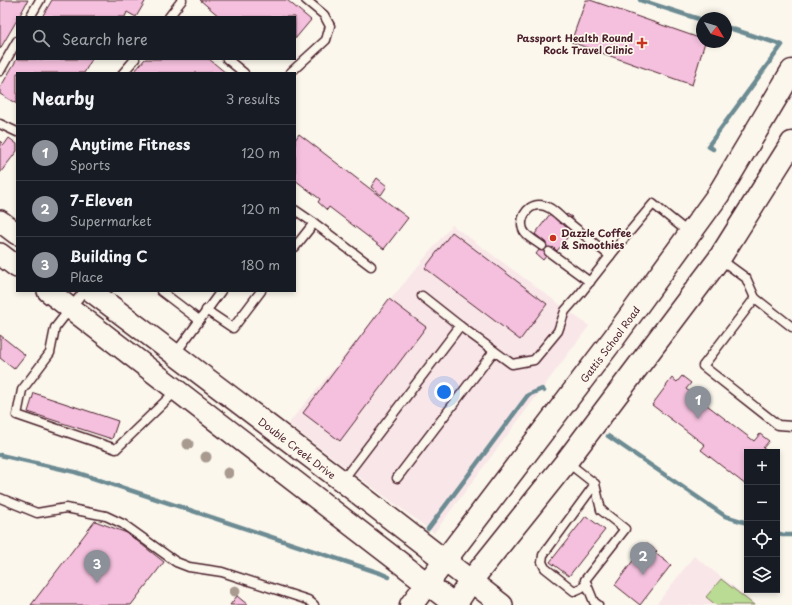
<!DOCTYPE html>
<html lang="en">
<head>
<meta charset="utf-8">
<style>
  body { margin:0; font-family:"Playpen Sans",sans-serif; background:#242831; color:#f1f3f6 }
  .controls { position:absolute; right:12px; bottom:12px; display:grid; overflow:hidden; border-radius:0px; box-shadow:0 2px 6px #0003 }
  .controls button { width:36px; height:36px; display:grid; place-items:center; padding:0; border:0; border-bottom:1px solid #363941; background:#171b24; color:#f1f3f6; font:20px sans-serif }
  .compass { position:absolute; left:696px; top:12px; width:36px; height:36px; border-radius:50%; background:#171b24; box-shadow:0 2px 6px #0003; rotate:128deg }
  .you { position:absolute; left:444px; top:392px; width:14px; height:14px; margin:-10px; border:3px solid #fff; border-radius:50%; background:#1a73e8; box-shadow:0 0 0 6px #1a73e833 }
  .badge { display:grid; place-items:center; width:26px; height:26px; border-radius:50%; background:#8c9099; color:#fff; font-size:13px; font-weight:700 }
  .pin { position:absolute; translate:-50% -33px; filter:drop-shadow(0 1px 2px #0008) }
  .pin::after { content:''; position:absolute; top:21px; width:14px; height:12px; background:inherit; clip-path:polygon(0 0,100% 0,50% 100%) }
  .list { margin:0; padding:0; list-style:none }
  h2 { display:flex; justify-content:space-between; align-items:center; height:52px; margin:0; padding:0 16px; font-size:17px }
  h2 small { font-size:13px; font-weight:400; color:#9ea1a6 }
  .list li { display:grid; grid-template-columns:26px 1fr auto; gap:12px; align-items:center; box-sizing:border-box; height:56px; padding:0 16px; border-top:1px solid #363941 }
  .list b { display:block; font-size:15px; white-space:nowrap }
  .list p { margin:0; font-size:13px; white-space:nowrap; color:#9ea1a6 }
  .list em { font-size:13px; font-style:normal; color:#9ea1a6 }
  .icon { flex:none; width:22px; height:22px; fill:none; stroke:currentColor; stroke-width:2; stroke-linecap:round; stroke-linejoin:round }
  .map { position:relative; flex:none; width:792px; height:605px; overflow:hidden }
  .search { position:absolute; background:#171b24; box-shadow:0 2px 6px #0003; left:16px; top:16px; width:280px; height:44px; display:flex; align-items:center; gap:10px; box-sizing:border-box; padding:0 14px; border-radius:0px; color:#9ea1a6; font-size:15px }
  .panel { position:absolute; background:#171b24; box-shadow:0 2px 6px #0003; left:16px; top:72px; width:280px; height:220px; border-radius:0px }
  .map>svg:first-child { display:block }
  .built { fill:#f9e6e8 }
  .green { fill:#badb94; stroke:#827d60 }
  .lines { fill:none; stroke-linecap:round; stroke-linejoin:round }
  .stream { stroke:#6c8b93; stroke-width:4.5 }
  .building { fill:#f4c0dd; stroke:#4a1f2b }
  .service-casing { stroke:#4a1f2b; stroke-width:11 }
  .tertiary-casing { stroke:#4a1f2b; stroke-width:24 }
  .secondary-casing { stroke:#4a1f2b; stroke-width:25 }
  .service { stroke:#fbf7ec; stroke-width:8 }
  .tertiary { stroke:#fbf7ec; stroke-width:21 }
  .secondary { stroke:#fbf7ec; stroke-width:22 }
  .tree { fill:#a99a90 }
  .poi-dot { fill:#c8321e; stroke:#fbf7ec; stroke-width:1.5 }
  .labels { text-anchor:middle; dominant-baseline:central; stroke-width:3.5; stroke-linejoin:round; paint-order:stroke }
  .poi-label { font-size:10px; font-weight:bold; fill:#4a1f2b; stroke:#fbf7ec; text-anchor:end }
  .street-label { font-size:10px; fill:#4a1f2b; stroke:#fbf7ec }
</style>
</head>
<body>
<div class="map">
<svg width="792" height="605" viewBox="0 0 792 605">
  <rect width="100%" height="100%" fill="#fbf7ec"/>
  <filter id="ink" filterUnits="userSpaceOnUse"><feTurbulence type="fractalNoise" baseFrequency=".025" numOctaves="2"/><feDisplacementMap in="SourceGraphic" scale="8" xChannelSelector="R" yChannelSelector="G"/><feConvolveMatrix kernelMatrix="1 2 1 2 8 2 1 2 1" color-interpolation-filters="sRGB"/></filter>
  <g filter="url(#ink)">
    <g class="built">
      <polygon points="452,225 589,326 434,533 288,424"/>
      <polygon points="694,556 757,605 656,605"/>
    </g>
    <polygon class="green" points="721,579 754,605 716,605 706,597"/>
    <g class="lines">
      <g class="stream">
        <polyline points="640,0 702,20"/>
        <polyline points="713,149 708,146 782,45 726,27"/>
        <polyline points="608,436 725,516 747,523"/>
        <polyline points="0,455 75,472 380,573 389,577"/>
        <polyline points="428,529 528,395 542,389 544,391"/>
        <polyline points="777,533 783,535 792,535"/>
      </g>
    </g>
    <g class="building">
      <polygon points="0,0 28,0 19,17 17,17 17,20 0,49"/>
      <polygon points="52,0 146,0 136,17 127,12 125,17 42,17"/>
      <polygon points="200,0 287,0 311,20 295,39 295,17 220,17"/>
      <polygon points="586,0 590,0 702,39 702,42 705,42 692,85 571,42"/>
      <polygon points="17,59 92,59 84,73 17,73 17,104 0,94 0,88"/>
      <polygon points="145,59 209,59 226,73 137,73 135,71"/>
      <polygon points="299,134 408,218 384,249 329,207 327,210 318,202 320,199 295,180 295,140"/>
      <polygon points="9,138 17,144 17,151 0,173 0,141 4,145"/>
      <polygon points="377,178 387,186 381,195 371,187"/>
      <polygon points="550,214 561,222 567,214 572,217 566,224 573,230 557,251 553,247 543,260 536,254 545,242 535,234"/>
      <polygon points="452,232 547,304 520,340 425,268"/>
      <polygon points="389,299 426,327 340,441 303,413"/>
      <polygon points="0,335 25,355 14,369 0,358"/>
      <polygon points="682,376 691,383 686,389 754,441 760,434 769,441 763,448 768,452 747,452 747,483 746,485 701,450 705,445 652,405 672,378 677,382"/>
      <polygon points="34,393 118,421 112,439 28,412"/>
      <polygon points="586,516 605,530 569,576 550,562"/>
      <polygon points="95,521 127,533 164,562 131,605 31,605"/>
      <polygon points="646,543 657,551 655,553 671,565 640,605 615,585"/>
      <polygon points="237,596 248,605 230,605"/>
    </g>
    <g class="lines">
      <g class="service-casing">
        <g id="service">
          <polyline points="30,17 40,0"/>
          <polyline points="169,17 182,0"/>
          <polyline points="227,59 244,73"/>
          <polyline points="0,71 17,41"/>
          <polyline points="123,73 135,59"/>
          <polyline points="290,73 326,40 330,26 324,15 306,0"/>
          <polyline points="0,124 17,132"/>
          <polyline points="295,210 314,223 295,247"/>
          <polyline points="568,222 610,256"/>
          <polyline points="314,223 371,266"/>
          <path d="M 542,246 C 537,242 529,238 525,233 C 517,222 526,205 539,205 C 549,205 556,213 563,219"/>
          <polyline points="549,252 590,282"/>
          <polyline points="720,259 746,278 755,298 792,327"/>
          <polyline points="84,291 55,328 50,353 22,390 17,415 116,449 176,391"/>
          <polyline points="161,291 199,320"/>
          <polyline points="422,296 460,326"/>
          <polyline points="755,298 703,366 778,425 792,426"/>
          <polyline points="206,310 233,328 261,291"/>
          <polyline points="175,354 221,291"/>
          <polyline points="567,462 595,484 601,510 625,529 585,580 594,602 598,605"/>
          <polyline points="397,478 494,351"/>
          <polyline points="342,481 460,326 512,364 534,360 558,331 565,311 580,294 621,242 653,204 689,233"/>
          <polyline points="0,498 37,513 66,508 106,516 123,524 176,562 189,567 222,572 308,600 314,605"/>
          <polyline points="587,584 581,588 574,591 545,568 542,562 543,555 595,484"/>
        </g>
      </g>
      <g class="tertiary-casing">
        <g id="tertiary">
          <polyline points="0,221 17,234"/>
          <polyline points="0,254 17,267"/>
          <polyline points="48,291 455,605"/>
          <path id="s1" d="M 91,291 L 342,481 L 502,605"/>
        </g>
      </g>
      <g class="secondary-casing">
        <g id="secondary">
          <path id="s2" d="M 411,605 L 614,338 L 718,195 L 792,71"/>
          <polyline points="455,605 470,582 566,462 719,259 792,143"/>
        </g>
      </g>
      <use href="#service" class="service"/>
      <use href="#tertiary" class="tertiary"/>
      <use href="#secondary" class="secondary"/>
    </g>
    <g class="tree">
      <circle cx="188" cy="444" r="5.5"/>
      <circle cx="206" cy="457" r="5.5"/>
      <circle cx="228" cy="473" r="5.5"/>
      <circle cx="235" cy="591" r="5.5"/>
    </g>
  </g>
  <g class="poi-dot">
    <path d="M640 37h4v4h4v4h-4v4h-4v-4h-4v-4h4z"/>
    <circle cx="553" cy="238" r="4"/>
  </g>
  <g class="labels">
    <g class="poi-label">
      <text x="633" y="37">Passport Health Round<tspan x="633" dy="12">Rock Travel Clinic</tspan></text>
      <text x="561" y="232" text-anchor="start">Dazzle Coffee<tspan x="561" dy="12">&amp; Smoothies</tspan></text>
    </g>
    <g class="street-label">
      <text stroke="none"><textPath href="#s2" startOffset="328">Gattis School Road</textPath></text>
      <text stroke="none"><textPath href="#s1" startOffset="259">Double Creek Drive</textPath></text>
    </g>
  </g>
</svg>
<div class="controls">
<button>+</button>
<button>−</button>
<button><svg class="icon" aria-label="locate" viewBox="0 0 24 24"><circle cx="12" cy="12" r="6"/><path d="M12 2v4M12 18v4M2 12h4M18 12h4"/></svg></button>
<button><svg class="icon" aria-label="layers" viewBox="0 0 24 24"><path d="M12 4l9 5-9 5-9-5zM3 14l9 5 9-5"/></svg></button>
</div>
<svg class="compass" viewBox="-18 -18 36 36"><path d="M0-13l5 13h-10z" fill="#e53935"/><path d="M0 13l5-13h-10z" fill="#9ea1a6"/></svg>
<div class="you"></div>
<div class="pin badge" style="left:698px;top:419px">1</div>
<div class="pin badge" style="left:643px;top:575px">2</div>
<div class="pin badge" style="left:97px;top:583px">3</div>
<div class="search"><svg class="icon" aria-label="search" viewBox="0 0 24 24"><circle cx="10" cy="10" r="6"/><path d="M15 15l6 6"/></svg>Search here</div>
<section class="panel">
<h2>Nearby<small>3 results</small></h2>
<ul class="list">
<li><span class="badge">1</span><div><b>Anytime Fitness</b><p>Sports</p></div><em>120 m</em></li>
<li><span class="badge">2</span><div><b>7-Eleven</b><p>Supermarket</p></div><em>120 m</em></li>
<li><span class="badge">3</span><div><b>Building C</b><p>Place</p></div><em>180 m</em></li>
</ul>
</section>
</div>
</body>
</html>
